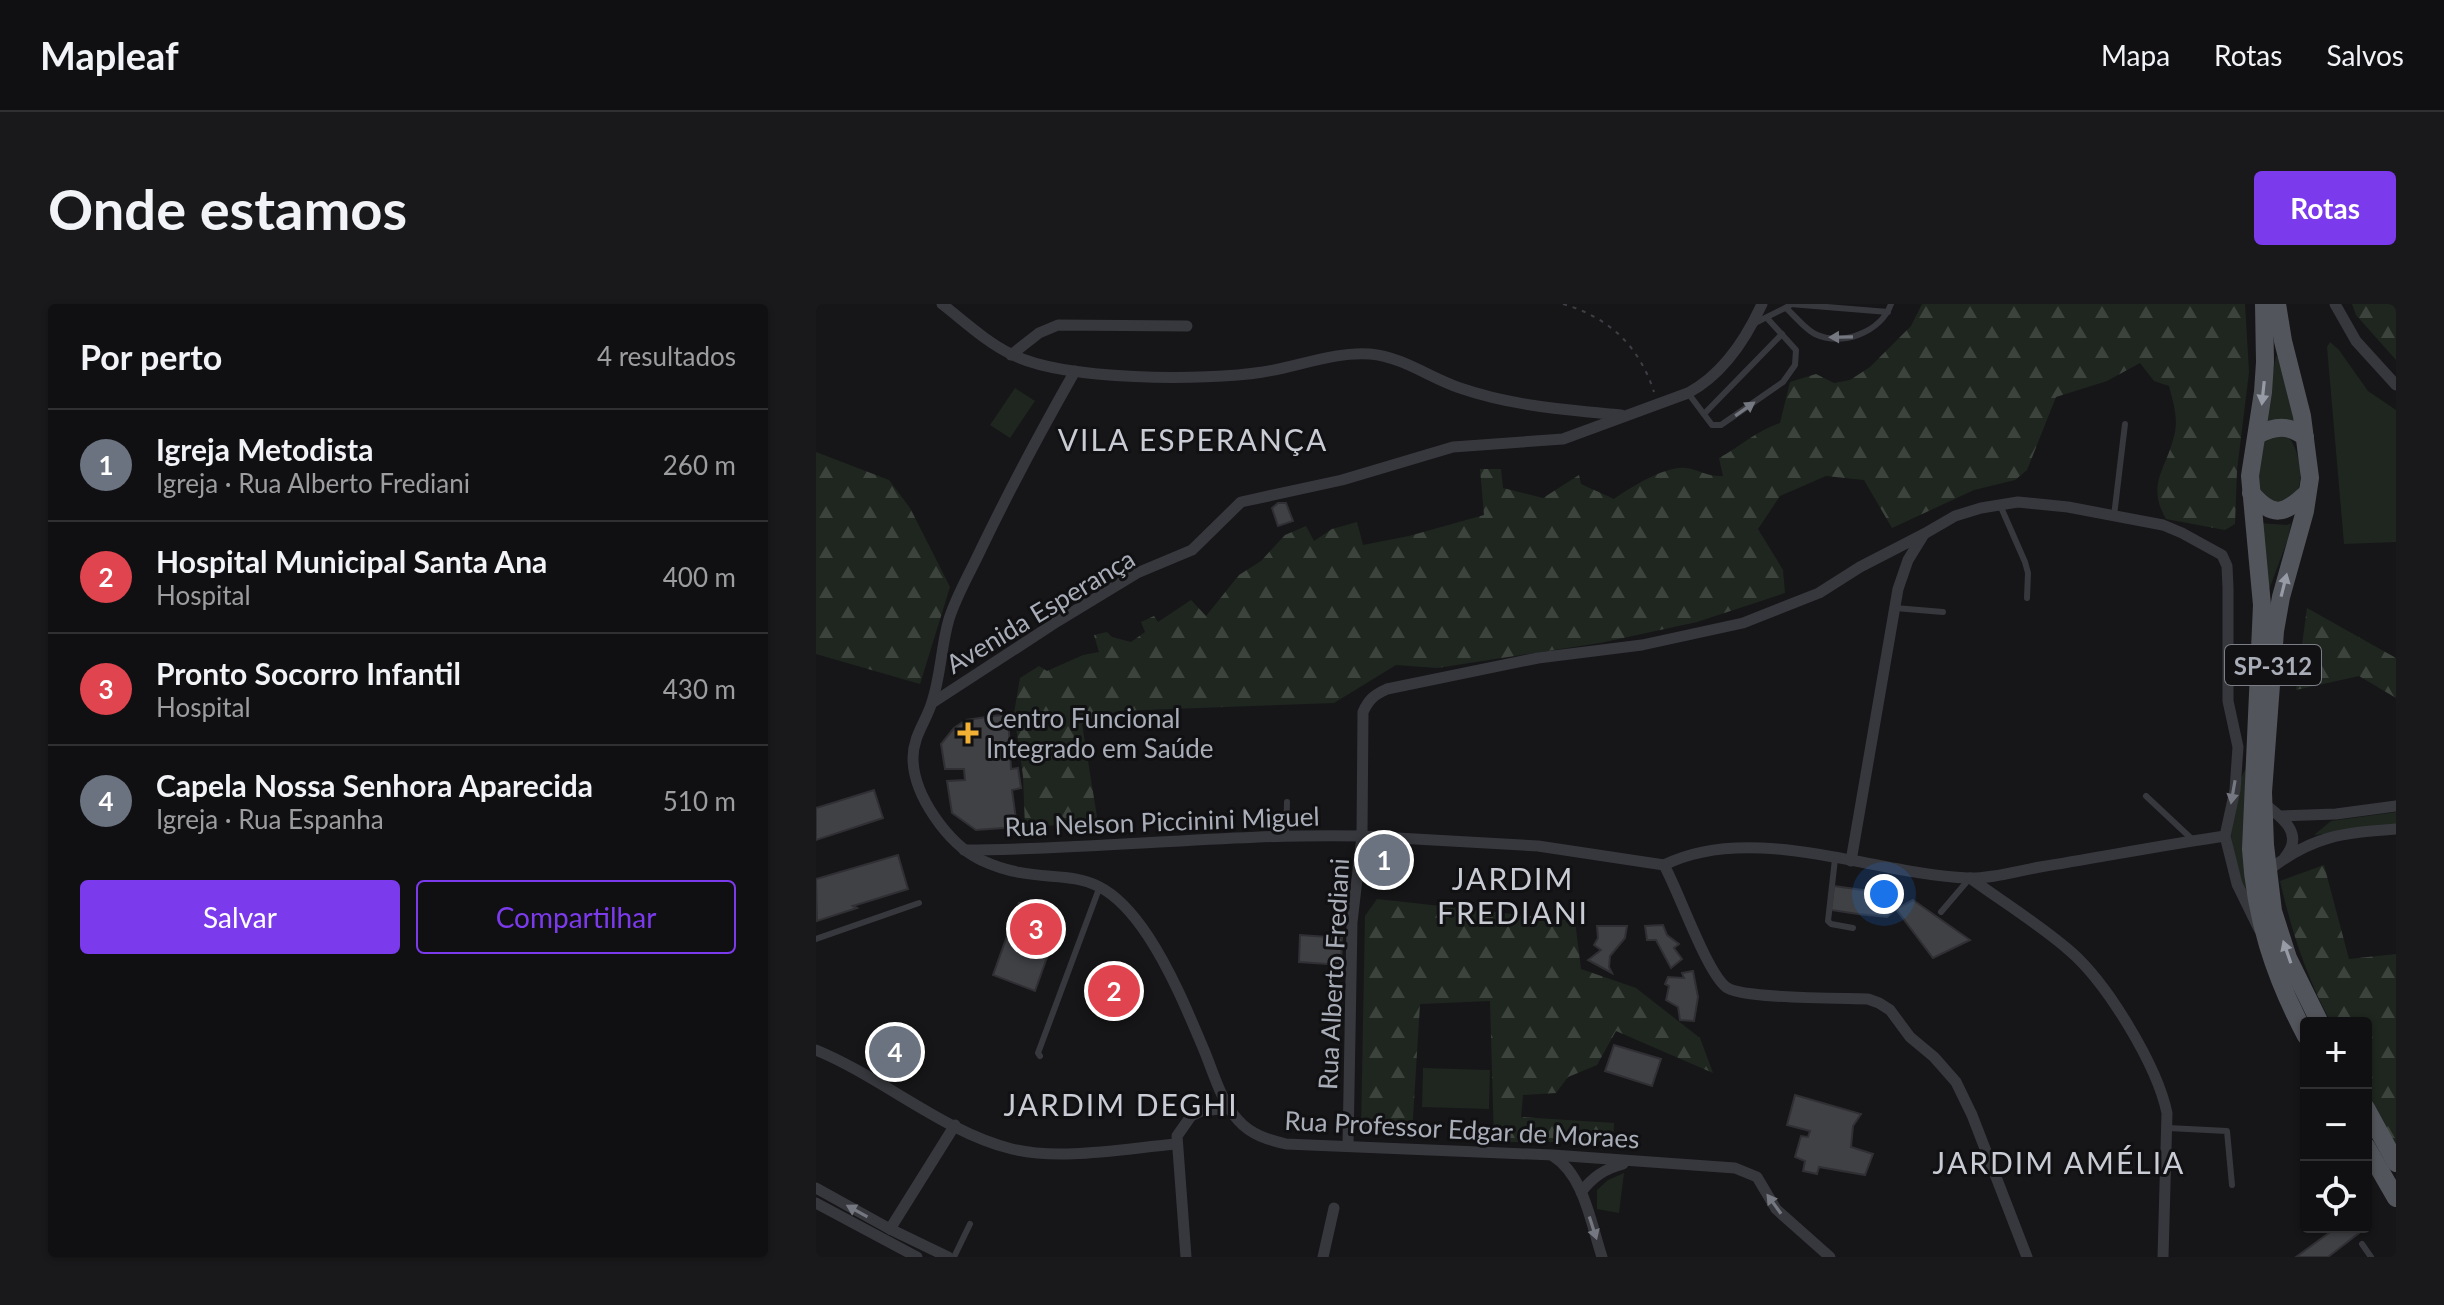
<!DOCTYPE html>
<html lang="pt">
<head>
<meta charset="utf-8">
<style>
  body { margin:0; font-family:Lato,sans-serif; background:#19191b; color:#f1f3f6 }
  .controls { position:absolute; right:24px; bottom:24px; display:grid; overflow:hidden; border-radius:8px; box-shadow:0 2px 6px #0004 }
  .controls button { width:72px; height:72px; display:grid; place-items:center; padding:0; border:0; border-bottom:2px solid #303032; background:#101012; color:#f1f3f6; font:40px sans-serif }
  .you { position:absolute; left:1068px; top:590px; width:28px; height:28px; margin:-20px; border:6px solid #fff; border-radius:50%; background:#1a73e8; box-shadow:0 0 0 12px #1a73e833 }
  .badge { display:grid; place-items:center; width:52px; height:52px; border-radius:50%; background:#7c3aed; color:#fff; font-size:26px; font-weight:700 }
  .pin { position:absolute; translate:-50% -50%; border:4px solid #fff; box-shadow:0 2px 8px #0006 }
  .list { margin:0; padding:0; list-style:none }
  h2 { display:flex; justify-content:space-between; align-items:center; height:104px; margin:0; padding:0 32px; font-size:34px }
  h2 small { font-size:26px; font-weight:400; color:#9c9d9f }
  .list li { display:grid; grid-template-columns:52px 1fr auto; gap:24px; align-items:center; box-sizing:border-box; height:112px; padding:0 32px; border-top:2px solid #303032 }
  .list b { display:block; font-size:30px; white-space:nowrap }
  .list p { margin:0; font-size:26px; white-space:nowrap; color:#9c9d9f }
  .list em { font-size:26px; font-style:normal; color:#9c9d9f }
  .actions { display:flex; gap:16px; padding:24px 32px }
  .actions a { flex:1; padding:18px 0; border:2px solid #7c3aed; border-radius:8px; text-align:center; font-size:28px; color:#7c3aed }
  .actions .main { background:#7c3aed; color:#fff }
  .icon { flex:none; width:44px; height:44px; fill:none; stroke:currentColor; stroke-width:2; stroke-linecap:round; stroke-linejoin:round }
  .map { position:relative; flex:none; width:1580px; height:953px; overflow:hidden; border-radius:8px }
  header { display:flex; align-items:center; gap:48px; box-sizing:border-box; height:112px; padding:0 40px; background:#101012; border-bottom:2px solid #303032 }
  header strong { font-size:38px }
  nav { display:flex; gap:44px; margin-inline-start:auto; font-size:28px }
  .intro { display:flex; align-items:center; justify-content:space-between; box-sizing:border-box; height:192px; padding:0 48px }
  h1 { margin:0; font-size:56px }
  .button { padding:20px 36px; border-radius:8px; background:#7c3aed; color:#fff; font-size:28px; font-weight:700 }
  main { display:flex; gap:48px; padding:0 48px }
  aside { flex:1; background:#101012; border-radius:8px; box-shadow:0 2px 6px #0004 }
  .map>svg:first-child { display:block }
  .green { fill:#1e261f }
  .forest { fill:url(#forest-firs) }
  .building { fill:#404145; stroke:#303034; stroke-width:2 }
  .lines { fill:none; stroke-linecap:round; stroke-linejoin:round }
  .path { stroke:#3d3f44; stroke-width:2; stroke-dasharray:4 6; stroke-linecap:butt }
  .service { stroke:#37383d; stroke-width:6 }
  .minor { stroke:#37383d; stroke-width:11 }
  .primary { stroke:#53555c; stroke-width:18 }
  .oneway { fill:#757881 }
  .oneway2 { fill:#979ba6 }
  .poi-dot { fill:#f2b134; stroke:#111113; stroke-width:3 }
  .labels { text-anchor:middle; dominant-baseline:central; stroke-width:6; stroke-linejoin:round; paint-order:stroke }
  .shield { fill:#111113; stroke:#7b7e86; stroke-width:2 }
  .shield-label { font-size:24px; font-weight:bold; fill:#a8adb8 }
  .street-label { font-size:26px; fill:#a8adb8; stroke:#111113 }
  .poi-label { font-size:26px; fill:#a8adb8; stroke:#111113; text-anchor:start }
  .quarter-label { font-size:30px; letter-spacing:2px; fill:#c9ccd4; stroke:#111113 }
</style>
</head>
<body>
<header>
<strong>Mapleaf</strong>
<nav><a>Mapa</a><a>Rotas</a><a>Salvos</a></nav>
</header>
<div class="intro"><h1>Onde estamos</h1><a class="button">Rotas</a></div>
<main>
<aside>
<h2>Por perto<small>4 resultados</small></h2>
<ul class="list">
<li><span class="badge" style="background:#6b7280">1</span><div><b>Igreja Metodista</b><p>Igreja · Rua Alberto Frediani</p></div><em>260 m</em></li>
<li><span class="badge" style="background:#e0444e">2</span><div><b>Hospital Municipal Santa Ana</b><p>Hospital</p></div><em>400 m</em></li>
<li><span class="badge" style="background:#e0444e">3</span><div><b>Pronto Socorro Infantil</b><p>Hospital</p></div><em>430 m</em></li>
<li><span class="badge" style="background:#6b7280">4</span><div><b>Capela Nossa Senhora Aparecida</b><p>Igreja · Rua Espanha</p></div><em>510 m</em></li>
</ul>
<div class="actions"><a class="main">Salvar</a><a>Compartilhar</a></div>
</aside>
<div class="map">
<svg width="1580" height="953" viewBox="0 0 1580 953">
  <defs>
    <pattern id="forest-firs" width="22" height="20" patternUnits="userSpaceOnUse" patternTransform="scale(2)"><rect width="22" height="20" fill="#1e261f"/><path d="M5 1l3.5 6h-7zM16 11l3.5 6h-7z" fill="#3c433d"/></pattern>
  </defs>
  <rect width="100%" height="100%" fill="#161618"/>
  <g class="green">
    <polygon points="1514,38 1523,46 1552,87 1580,106 1580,238 1528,240 1511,43"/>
    <polygon points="1460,52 1462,53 1481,118 1447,122"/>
    <polygon points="199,84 219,97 194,134 174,121"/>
    <path d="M 1471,131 C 1484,145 1490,180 1477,195 C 1474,198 1470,201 1466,203 L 1441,186 L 1448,136 L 1456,132 Z"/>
    <polygon points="1442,219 1471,221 1475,219 1472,235 1451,291"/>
    <path d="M 1430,464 L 1427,552 L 1434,596 C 1411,558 1408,503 1430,464 Z"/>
    <polygon points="1580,508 1580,522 1498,531 1515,517"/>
    <polygon points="607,764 674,766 673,805 606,803"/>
    <polygon points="808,869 803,909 781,905 781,886 792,876"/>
  </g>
  <g class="forest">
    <path d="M 1106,0 L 1429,0 L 1433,68 L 1421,166 L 1419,220 L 1409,226 L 1350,215 C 1330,180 1350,166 1358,132 C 1363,115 1357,98 1353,82 L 1338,77 L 1324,59 L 1291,77 L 1240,93 L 1211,166 L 1199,176 L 1158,186 L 1076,224 L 1048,176 L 1010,172 L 964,192 L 942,225 L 967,266 L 969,289 L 881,318 L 784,339 L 621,364 L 580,361 L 518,399 L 302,407 L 266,420 L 282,519 L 209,523 L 207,472 L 198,409 L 204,374 L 223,362 L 231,367 L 267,351 L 283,348 L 278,331 L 291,328 L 296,333 L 315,338 L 329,328 L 325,318 L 338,312 L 342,318 L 375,296 L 390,312 L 423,271 L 445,257 L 469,231 L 490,222 L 498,237 L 516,225 L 541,218 L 547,241 L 593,232 L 668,211 L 664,165 L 685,165 L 687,184 L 727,194 L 763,171 L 765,180 L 798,195 C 814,184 849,162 869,164 C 883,165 890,173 907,172 L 903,154 C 923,143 942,126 964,119 L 974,78 L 1000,70 L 1018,79 L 1034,76 L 1054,63 L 1095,22 Z"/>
    <polygon points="1536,0 1580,0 1580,56 1540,11"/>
    <polygon points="0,148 73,176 94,204 134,283 104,380 0,350"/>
    <polygon points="1491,304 1580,354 1580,394 1543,372 1480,386"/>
    <path d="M 1508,561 L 1533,655 L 1580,650 L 1580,846 L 1550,788 L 1550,719 L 1515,719 C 1490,671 1476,629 1464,577 Z"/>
    <polygon points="561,595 759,617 765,665 820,684 884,734 897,769 800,727 781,761 752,773 740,789 707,791 705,813 798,819 797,838 678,838 674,697 604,700 596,830 545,828 549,612"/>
  </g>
  <g class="building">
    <polygon points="462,199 470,199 477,217 462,222 456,204"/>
    <polygon points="192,410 195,465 202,464 205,484 196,486 201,523 160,526 136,509 131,477 149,476 148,465 129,465 125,440 138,424 150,416"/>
    <polygon points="58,486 67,514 0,536 0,504"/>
    <polygon points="578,550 579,567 558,567 555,561 559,552"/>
    <polygon points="82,551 92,585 37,602 41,604 1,617 0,575"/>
    <polygon points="1018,582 1083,591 1080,605 1071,613 1042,610 1015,606"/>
    <polygon points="1097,596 1154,636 1117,654 1080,605"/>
    <polygon points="203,599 216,601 245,614 219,687 177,671"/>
    <polygon points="847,621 851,631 863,640 858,644 866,655 855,664 840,636 831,636 829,622"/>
    <polygon points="781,622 811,622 809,634 794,652 793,663 796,669 772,656 785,646 778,641 782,634"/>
    <polygon points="484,631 526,634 525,661 483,658"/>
    <polygon points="877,667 882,693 878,717 864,716 862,703 850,696 853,682 849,680 852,673 868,674 866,669"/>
    <polygon points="80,731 91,737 80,765 66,759"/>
    <polygon points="798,741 845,755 836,782 789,767"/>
    <polygon points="979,791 1045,810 1037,822 1035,843 1057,850 1049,871 1003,863 1001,870 987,867 989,857 979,853 985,832 992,833 994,827 971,821"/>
    <polygon points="1521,923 1538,923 1543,929 1512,953 1480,953"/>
  </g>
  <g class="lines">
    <path class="path" d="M 747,0 C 794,14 823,42 838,88"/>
    <g class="service">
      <polyline points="974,0 1072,8"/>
      <path d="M 970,4 C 979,12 989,25 999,30 C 1026,43 1065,28 1075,0"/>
      <polyline points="937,20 973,2"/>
      <polyline points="872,89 896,121 905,121 967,78 979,61 980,46 951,14"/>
      <polyline points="888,110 966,30"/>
      <polyline points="1184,201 1209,258 1212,269 1211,294"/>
      <polyline points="1298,212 1309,120"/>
      <polyline points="1079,304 1127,308"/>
      <polyline points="1330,492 1378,537"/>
      <polyline points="470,533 471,498"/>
      <polyline points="1019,555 1012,617 1015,620 1037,624"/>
      <polyline points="1125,608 1154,574"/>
      <polyline points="0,635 103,599"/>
      <polyline points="224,752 222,749 284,582"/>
      <polyline points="1352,824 1411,827 1416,881"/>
      <polyline points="1546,940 1555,953"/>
      <polyline points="138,953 154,920"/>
    </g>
    <g class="minor">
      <path d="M 126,0 C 148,17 170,38 195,50 C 246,77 389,77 447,68 C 480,63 521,47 554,50 C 587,53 614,74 644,84 C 696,102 751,106 805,111"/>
      <polyline points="1519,0 1540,37 1580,81"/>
      <polyline points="195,51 223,29 242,21 371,22"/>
      <path d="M 259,67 C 226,125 195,183 166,243 C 155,267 141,290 133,315 C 125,342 125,371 116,398 C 110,418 97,432 97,454 C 97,491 132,540 165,556 C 240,591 274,544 332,632 C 355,667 372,708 388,746 C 398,770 405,797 422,816 C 435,831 453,836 470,840 L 737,851 L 919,864 L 941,873 L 960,905 L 1014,953"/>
      <path d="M 116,399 L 242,317 L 321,269 L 376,246 L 425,198 L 526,176 L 637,143 L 747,135 L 872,89 C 906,71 930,35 946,0"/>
      <path d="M 1447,499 C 1466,513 1489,530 1469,553"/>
      <polyline points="1465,512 1520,510 1580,502"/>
      <path d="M 148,546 C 281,546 413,529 546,532 L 547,408 C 553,395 558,391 571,385 L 722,354 L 826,341 L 927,319 L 1003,289 L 1044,263 L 1108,230"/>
      <polyline points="1035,557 1082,285 1092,256 1108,230 1139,212 1165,204 1202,198 1252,203 1347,221 1366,229 1406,251 1411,262 1412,284 1412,397 1422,443 1419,486 1409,532 1421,580 1443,625"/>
      <path d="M 848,561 C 936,517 1057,570 1152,574 C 1175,575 1201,567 1224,563 C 1286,553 1347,541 1409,532"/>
      <path d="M 1452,567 C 1495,532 1526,529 1580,525"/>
      <path d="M 1154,574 C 1187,598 1223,620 1254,647 C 1291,679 1341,761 1351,809 L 1347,953"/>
      <path d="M 0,746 C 66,773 127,828 196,845 C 245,857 311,844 361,840"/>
      <path d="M 532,842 L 536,618 L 546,532 L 722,542 L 848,561 C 863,588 890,667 910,683 C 924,695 1028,694 1052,695 L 1063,699 L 1074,706 L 1094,733 L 1118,753 L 1140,778 L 1156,811 L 1211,953"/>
      <path d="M 737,852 C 768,871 775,920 786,953"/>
      <polyline points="0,884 74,925 132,953"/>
      <path d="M 765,888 C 777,873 788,865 807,860"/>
      <polyline points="0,899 101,953"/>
      <polyline points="74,925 139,821"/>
      <polyline points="370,953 361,832 375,812 385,807 414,804"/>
      <polyline points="507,953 518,904"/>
    </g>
    <g class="primary">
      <path d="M 1448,0 L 1449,58 L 1447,88 L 1434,172 L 1446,301 L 1435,545 C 1439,613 1458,672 1490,732"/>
      <polyline points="1461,0 1467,37 1486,112 1494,174 1489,207 1465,293 1459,327 1447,488 1449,541 1457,607 1472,654 1504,719"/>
      <path d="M 1441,131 C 1459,122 1472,120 1489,133"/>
      <path d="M 1435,189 C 1457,214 1468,211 1491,189"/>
      <polyline points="1550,804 1580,859"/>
      <polyline points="1550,842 1580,894"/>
    </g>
  </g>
  <defs><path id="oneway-solid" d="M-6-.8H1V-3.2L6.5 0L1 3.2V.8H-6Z" transform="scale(2)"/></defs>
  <g class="oneway">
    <use href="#oneway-solid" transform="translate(1025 33) rotate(179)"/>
    <use href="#oneway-solid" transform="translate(929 105) rotate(-35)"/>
    <use href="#oneway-solid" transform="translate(1417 488) rotate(100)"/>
    <use href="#oneway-solid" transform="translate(958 900) rotate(-126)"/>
    <use href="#oneway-solid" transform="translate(41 907) rotate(-151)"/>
    <use href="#oneway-solid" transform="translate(777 924) rotate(72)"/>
  </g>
  <g class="oneway2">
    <use href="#oneway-solid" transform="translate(1447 89) rotate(96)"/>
    <use href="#oneway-solid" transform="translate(1468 281) rotate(-76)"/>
    <use href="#oneway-solid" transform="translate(1471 648) rotate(-109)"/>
  </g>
  <path class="poi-dot" d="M148 417h8v8h8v8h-8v8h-8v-8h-8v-8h8z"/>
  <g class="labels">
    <rect class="shield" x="1409" y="341" width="96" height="40" rx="6"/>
    <g class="shield-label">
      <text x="1457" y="361">SP-312</text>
    </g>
    <g class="street-label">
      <text transform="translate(224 307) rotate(-31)">Avenida Esperança</text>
      <text transform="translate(346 517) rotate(-2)">Rua Nelson Piccinini Miguel</text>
      <text transform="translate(517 670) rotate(-87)">Rua Alberto Frediani</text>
      <text transform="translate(646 825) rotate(3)">Rua Professor Edgar de Moraes</text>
    </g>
    <g class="poi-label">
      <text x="170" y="414">Centro Funcional<tspan x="170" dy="30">Integrado em Saúde</tspan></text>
    </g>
    <g class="quarter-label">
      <text x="377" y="135">VILA ESPERANÇA</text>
      <text x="697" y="574">JARDIM<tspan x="697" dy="34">FREDIANI</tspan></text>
      <text x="305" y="800">JARDIM DEGHI</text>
      <text x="1243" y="858">JARDIM AMÉLIA</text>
    </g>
  </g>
</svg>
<div class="controls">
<button>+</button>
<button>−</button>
<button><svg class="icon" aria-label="locate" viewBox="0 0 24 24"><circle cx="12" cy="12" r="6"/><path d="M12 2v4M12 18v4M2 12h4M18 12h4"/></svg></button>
</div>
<div class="you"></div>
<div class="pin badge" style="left:568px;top:556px;background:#6b7280">1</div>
<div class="pin badge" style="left:298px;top:687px;background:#e0444e">2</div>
<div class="pin badge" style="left:220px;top:625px;background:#e0444e">3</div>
<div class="pin badge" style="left:79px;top:748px;background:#6b7280">4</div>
</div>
</main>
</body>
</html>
